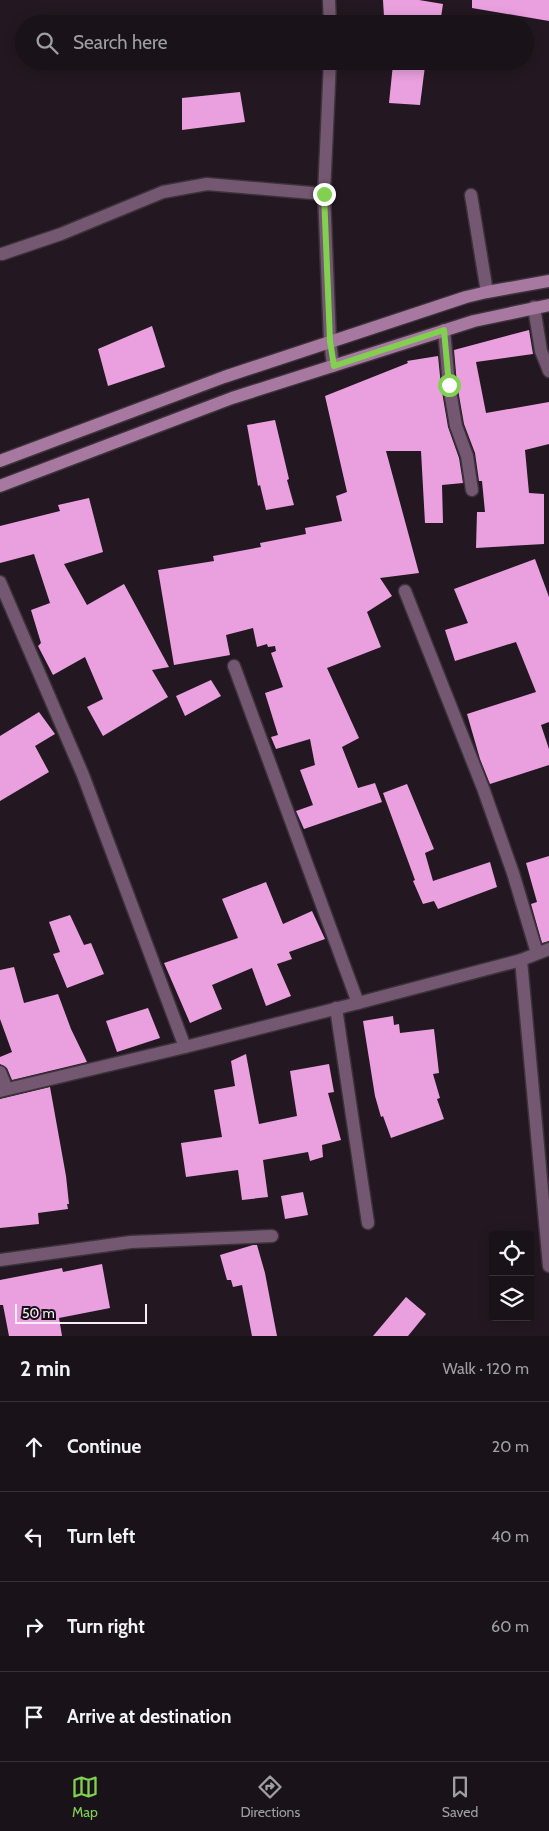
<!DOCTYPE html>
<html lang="en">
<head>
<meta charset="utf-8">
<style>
  body { margin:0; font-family:Cabin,sans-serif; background:#231b22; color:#f1f3f6 }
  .controls { position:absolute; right:15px; bottom:15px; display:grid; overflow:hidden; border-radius:5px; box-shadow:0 2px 12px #0003 }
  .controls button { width:45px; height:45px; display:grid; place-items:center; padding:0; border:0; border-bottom:1px solid #383238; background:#1a1219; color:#f1f3f6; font:25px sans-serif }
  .scale { position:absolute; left:15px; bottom:12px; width:132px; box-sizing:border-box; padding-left:5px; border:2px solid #f6eef4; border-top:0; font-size:14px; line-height:18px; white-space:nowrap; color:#f6eef4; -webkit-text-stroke:4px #190f18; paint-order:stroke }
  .stop { position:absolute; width:15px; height:15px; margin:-11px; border:4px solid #81d050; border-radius:50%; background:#fff }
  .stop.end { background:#81d050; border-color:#fff; box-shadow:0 1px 5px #0008 }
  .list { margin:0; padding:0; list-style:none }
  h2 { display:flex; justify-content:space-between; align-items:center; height:65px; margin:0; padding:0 20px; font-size:21px }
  h2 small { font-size:16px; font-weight:400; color:#9f9ea2 }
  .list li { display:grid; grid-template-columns:32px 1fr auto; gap:15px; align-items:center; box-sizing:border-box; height:90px; padding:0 20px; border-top:1px solid #383238 }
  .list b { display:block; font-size:19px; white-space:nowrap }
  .list em { font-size:16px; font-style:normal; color:#9f9ea2 }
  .icon { flex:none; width:28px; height:28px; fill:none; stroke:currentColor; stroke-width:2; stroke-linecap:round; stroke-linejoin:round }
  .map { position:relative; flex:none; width:549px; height:1336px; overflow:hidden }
  .search { position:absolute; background:#1a1219; box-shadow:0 2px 12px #0003; left:15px; right:15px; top:15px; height:55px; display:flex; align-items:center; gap:12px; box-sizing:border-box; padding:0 18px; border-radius:28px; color:#9f9ea2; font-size:19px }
  .sheet { height:425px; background:#1a1219 }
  nav { display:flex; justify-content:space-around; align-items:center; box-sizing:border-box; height:70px; border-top:1px solid #383238; background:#1a1219; font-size:14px; color:#9f9ea2 }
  nav a { display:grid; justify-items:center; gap:2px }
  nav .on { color:#81d050 }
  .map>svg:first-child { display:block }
  .building { fill:#eaa0df }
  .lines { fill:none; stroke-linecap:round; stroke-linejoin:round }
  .street-casing { stroke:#3c323a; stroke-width:15 }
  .secondary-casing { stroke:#3c323a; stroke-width:15 }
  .street { stroke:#745770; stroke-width:12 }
  .secondary { stroke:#a778a0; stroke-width:12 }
  .route { stroke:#81d050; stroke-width:6 }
</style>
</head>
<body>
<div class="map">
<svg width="549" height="1336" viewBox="0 0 549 1336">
  <rect width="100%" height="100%" fill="#231821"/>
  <g class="building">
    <polygon points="383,0 419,0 443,4 440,24 415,24 417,17 384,17"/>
    <polygon points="472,0 549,0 549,21 472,8"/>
    <polygon points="393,64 425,66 420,105 389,103"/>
    <polygon points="240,92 245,122 182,130 182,98"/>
    <polygon points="152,326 165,367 108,386 98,349"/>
    <polygon points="529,330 533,354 476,362 486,413 549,402 549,444 525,450 529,493 544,494 544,544 476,548 477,512 485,512 482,481 479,481 475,453 464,424 457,384 454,350"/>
    <polygon points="438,356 441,386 448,427 459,458 463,483 442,485 443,523 425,523 421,451 386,451 419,573 380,578 392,596 367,612 381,647 327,668 359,738 342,747 358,788 375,783 382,802 304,829 296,811 313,805 300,770 315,765 310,739 276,749 271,737 278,735 265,693 283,687 271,653 276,651 275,646 268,647 267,644 257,647 253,628 226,635 230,655 174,665 158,570 214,561 213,556 261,547 260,543 306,534 305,528 342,521 336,496 347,492 325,396 408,363 407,361"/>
    <polygon points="275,420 289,479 287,480 294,505 266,510 260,485 258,486 247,425"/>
    <polygon points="89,498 103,552 64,564 87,605 124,584 169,667 152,670 168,697 103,736 87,707 103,699 85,657 53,675 38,646 41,643 31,610 50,603 34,554 0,563 0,526 60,511 58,505"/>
    <polygon points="535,559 549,597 549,722 541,725 549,749 549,765 490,784 480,759 467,714 536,692 516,642 455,661 445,630 468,623 454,589"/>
    <polygon points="211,680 221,696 185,716 176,696"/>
    <polygon points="39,712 55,734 35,746 49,772 0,801 0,736"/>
    <polygon points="407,784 434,849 425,853 433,881 490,862 497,887 438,909 434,901 423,904 413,881 415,880 383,793"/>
    <polygon points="549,856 549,941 542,943 531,904 537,902 526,863"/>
    <polygon points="266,882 283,924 312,911 325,939 289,952 292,959 277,964 291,996 266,1006 252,968 212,985 222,1009 190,1023 164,963 238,938 222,899"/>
    <polygon points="70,915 84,945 91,943 104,974 67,988 53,954 60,952 49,922"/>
    <polygon points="14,967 24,1003 58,994 71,1029 87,1062 12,1080 7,1068 0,1064 0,1057 12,1052 0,1019 0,970"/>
    <polygon points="148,1008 160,1038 117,1052 106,1021"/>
    <polygon points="393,1016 394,1025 399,1024 400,1033 434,1029 439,1073 433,1074 440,1098 437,1099 444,1119 391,1138 383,1116 381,1117 375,1096 363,1021"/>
    <polygon points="246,1054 259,1124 297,1116 290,1071 329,1064 334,1092 328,1093 341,1140 322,1145 323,1157 310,1161 308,1152 263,1160 268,1197 242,1200 238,1170 186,1177 181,1143 222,1137 214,1090 235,1086 231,1061"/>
    <polygon points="50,1087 66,1176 69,1204 67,1204 68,1209 38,1213 39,1224 0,1228 0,1099"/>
    <polygon points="303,1192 308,1215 285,1219 281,1196"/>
    <polygon points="253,1245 257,1245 265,1273 277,1336 252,1336 242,1285 233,1287 231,1280 227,1280 220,1255"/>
    <polygon points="102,1264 110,1308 59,1318 62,1336 9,1336 3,1305 0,1305 0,1280 62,1268 63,1272"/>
    <polygon points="406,1297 426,1314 408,1336 373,1336"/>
  </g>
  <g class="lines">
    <g class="street-casing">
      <g id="street">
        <polyline points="329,0 330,24"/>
        <polyline points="330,61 324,194 330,341 333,366"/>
        <polyline points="471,195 487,292"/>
        <polyline points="2,254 61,234 163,192 207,184 324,194"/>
        <polyline points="534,307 541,351 549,371"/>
        <polyline points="444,330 449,385 456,426 467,456 472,490"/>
        <polyline points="0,582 83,775 185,1047"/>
        <polyline points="405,591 483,788 513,873 537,953"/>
        <polyline points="234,666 358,1003"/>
        <polyline points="521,960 549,1266"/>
        <polyline points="336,1008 368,1223"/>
        <polyline points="0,1072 7,1089"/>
        <polyline points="0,1091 185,1047 358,1003 521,960 549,949"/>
        <polyline points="0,1260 131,1242 272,1236"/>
      </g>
    </g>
    <g class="secondary-casing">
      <g id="secondary">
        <polyline points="0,461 224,377 466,297 487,292 549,281"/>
        <polyline points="0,486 232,398 474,321 549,305"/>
      </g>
    </g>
    <use href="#street" class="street"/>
    <use href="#secondary" class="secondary"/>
  </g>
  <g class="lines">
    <polyline class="route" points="324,194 330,341 334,366 444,330 449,385"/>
  </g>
</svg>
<div class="controls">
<button><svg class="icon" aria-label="locate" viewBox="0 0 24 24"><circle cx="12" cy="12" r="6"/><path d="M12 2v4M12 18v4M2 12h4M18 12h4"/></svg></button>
<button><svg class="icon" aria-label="layers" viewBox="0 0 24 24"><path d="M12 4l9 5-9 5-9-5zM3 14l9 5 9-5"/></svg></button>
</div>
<div class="scale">50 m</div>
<div class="stop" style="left:449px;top:385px"></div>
<div class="stop end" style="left:324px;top:194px"></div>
<div class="search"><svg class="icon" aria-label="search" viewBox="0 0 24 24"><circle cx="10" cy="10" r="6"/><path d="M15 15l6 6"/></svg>Search here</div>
</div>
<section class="sheet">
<h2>2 min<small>Walk · 120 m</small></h2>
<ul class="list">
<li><svg class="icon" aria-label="ahead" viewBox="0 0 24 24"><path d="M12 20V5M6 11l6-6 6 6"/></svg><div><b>Continue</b></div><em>20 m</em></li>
<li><svg class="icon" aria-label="left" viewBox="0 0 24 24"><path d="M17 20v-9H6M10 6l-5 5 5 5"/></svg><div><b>Turn left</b></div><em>40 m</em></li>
<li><svg class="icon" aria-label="right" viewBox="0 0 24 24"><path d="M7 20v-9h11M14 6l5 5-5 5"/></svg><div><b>Turn right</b></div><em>60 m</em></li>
<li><svg class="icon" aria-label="arrive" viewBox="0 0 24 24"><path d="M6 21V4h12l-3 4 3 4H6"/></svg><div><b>Arrive at destination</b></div></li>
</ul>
</section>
<nav>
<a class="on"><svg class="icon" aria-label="map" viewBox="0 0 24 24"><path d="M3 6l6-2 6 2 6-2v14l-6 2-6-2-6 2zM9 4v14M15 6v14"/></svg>Map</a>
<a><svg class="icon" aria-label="directions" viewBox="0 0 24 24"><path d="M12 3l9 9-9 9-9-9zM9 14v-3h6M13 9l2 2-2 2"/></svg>Directions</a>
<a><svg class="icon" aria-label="saved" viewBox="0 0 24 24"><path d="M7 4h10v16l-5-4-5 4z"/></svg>Saved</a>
</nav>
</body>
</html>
